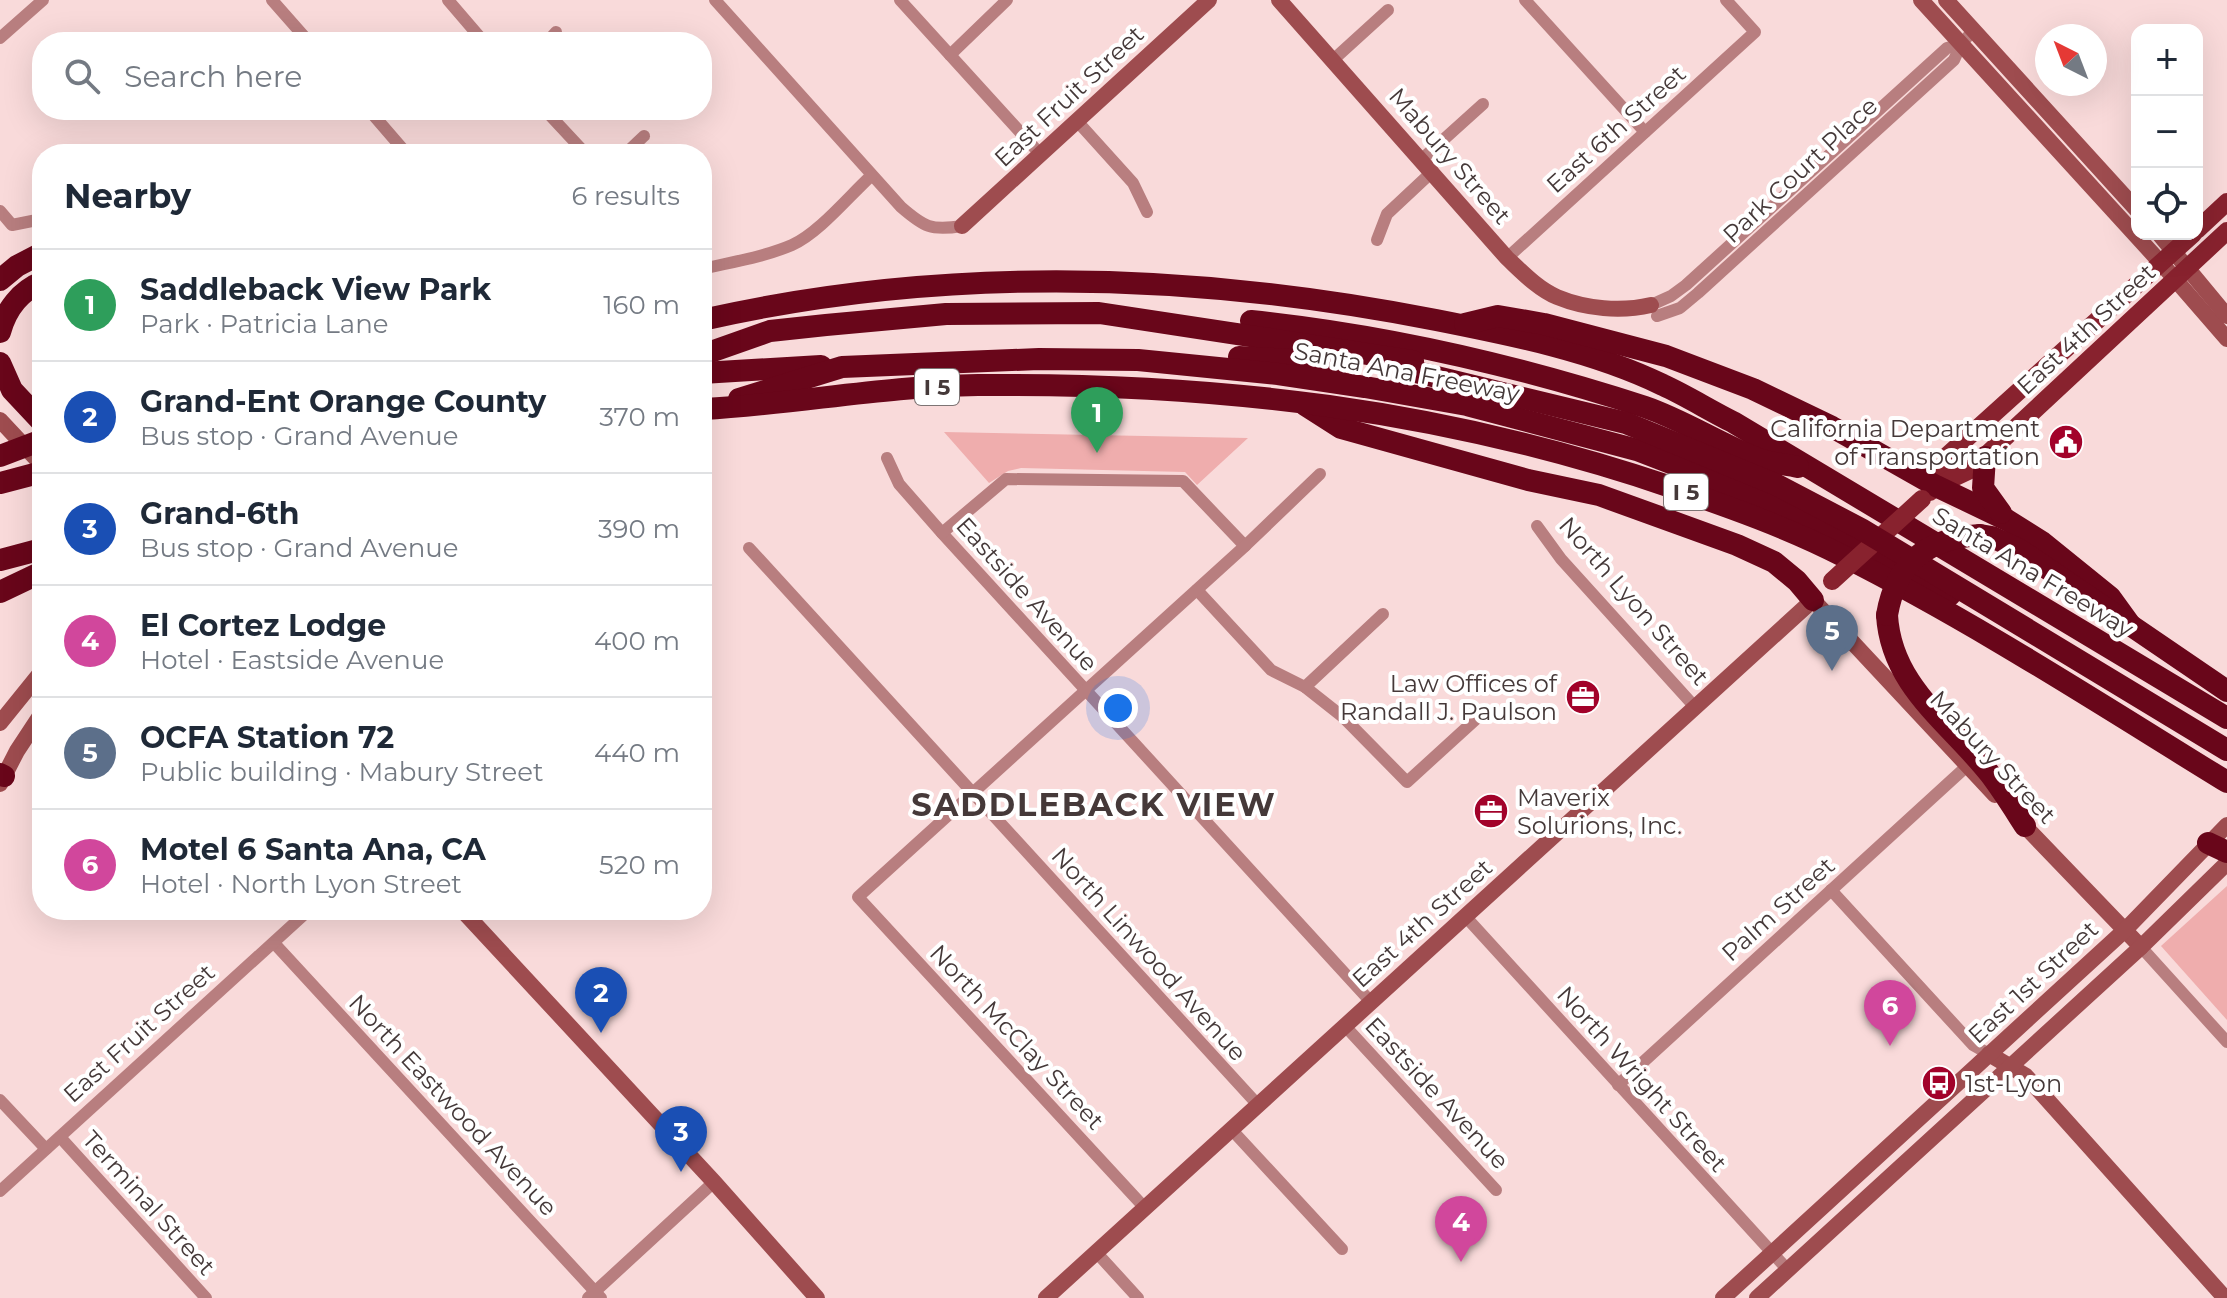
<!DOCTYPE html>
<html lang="en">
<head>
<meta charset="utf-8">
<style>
  body { margin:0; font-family:Montserrat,sans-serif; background:#f6f6f7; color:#1f2937 }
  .controls { position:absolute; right:24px; top:24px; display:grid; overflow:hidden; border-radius:16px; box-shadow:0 8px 32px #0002 }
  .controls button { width:72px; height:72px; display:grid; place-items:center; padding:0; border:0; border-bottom:2px solid #e0e1e3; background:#fff; color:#1f2937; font:40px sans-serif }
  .compass { position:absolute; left:2035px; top:24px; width:72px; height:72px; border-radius:50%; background:#fff; box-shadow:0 8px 32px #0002; rotate:318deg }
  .you { position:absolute; left:1118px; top:708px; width:28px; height:28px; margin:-20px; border:6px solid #fff; border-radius:50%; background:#1a73e8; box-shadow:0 0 0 12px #1a73e833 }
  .badge { display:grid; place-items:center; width:52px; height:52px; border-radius:50%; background:#7c3aed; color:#fff; font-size:26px; font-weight:700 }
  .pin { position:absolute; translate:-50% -66px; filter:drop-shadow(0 2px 4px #0008) }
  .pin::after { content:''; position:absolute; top:42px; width:28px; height:24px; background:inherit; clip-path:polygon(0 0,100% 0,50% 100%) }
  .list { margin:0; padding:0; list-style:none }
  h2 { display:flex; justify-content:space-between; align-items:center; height:104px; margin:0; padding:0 32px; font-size:34px }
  h2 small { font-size:26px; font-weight:400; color:#747a83 }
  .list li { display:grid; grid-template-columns:52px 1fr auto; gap:24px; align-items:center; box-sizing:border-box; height:112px; padding:0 32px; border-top:2px solid #e0e1e3 }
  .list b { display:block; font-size:30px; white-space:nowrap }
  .list p { margin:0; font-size:26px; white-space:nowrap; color:#747a83 }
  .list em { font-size:26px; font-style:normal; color:#747a83 }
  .icon { flex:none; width:44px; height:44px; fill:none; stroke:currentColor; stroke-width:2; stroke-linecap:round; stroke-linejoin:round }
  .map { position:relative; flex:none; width:2227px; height:1298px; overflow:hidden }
  .search { position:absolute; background:#fff; box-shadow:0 8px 32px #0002; left:32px; top:32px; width:680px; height:88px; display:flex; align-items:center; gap:20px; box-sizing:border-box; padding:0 28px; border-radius:32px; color:#747a83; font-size:30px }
  .panel { position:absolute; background:#fff; box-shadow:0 8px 32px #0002; left:32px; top:144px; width:680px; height:776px; border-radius:32px }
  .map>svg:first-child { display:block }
  .green { fill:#efadad }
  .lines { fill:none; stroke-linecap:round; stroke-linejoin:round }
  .street { stroke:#b87e7f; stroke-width:12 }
  .secondary { stroke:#9e4c4f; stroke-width:16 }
  .primary { stroke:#88222e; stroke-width:18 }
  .highway { stroke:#69061a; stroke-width:22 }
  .primary-bridge { stroke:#88222e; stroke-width:18 }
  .highway-bridge { stroke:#69061a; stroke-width:22 }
  .labels { text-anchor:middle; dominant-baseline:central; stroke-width:8; stroke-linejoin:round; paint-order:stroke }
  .shield { fill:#fff; stroke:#7d7474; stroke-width:2 }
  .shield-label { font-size:22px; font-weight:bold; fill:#453939 }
  .street-label { font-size:24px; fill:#453939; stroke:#fff }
  .poi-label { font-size:24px; fill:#453939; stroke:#fff; text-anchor:end }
  .district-label { font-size:32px; font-weight:bold; letter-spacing:2px; fill:#453939; stroke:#fff }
</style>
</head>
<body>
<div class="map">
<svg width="2227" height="1298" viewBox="0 0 2227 1298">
  <rect width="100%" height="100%" fill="#f9dada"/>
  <g class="green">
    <polygon points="944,432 1248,438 1197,485 1185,472 1021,468 1008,471 989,483"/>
    <polygon points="2227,886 2227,1020 2161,946"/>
  </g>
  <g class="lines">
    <g class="street">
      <polyline points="272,0 309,42"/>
      <polyline points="448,0 484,42"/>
      <path d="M 715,0 L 901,207 C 924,227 931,231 962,226"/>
      <polyline points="900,0 1041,155"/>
      <polyline points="1525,0 1645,132"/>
      <polyline points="0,38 43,0"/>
      <polyline points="547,42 556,32"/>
      <polyline points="950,55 1007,0"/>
      <polyline points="1333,60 1388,10"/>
      <polyline points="369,110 407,154"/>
      <polyline points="545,110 586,154"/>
      <polyline points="1077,121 1133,183 1147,212"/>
      <polyline points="625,154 644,136"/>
      <polyline points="1422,159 1483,104"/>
      <polyline points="0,211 12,225 42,219"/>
      <polyline points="1377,240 1387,214 1433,171"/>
      <polyline points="1507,258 1755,32 1726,0"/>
      <path d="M 702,269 C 732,262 764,257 792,245 C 819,233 849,196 871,176"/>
      <polyline points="1651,305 1671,296 1686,285 1947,48 1961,44"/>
      <polyline points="1657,316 1680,308 1698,293 1954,60 1961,44 1973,31"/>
      <polyline points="887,458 899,484 942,533 1371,1002"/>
      <polyline points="1537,526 1561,559 1694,706"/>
      <polyline points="942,533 1006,479 1183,481 1245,546"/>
      <polyline points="749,548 1258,1105"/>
      <polyline points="1197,590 1271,670 1305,687 1343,717 1407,782 1475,720"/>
      <polyline points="1305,687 1383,614"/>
      <polyline points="1831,890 1973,1045 1989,1054"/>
      <polyline points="1465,916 1788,1270"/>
      <polyline points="274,943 601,1298"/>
      <polyline points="2141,947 2227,1042"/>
      <polyline points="1345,1026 1496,1190"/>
      <polyline points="1618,1085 1967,766"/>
      <polyline points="0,1100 46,1149"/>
      <polyline points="1231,1129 1342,1249"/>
      <polyline points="60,1137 206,1298"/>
      <polyline points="0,1191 309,910"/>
      <polyline points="1144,1207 858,897 1245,546 1320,474"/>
      <polyline points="1096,1252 1138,1298"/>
      <polyline points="588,1298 714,1182"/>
    </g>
    <g class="secondary">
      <path d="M 1279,0 L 1507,258 C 1522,272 1538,289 1557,297 C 1586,309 1621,312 1651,305"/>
      <polyline points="1921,0 2161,263 2227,339"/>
      <polyline points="1946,0 2137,210"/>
      <polyline points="962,226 1209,0"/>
      <polyline points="2159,234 2227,316"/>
      <polyline points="0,420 42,465"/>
      <polyline points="0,723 42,671"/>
      <polyline points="0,784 17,751 42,713"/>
      <polyline points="2017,818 2141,947"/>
      <polyline points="462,910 714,1182 817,1298"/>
      <polyline points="1989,1054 2026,1076 2225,1298"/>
      <polyline points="1046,1298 1813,600 1995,795"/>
      <polyline points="1723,1298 2125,930 2227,825"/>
      <polyline points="1757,1298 2141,947 2227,863"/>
    </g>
    <g class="primary">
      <polyline points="2197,230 2227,202"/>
      <polyline points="1936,486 1948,455 2193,234"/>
      <polyline points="1930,492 1936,486 1970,470 2227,231"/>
    </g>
    <g class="highway">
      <polyline points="0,280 17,266 42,253"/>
      <path d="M 702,320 C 945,265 1192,272 1436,320 C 1512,335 1593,351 1663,385 C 1687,396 1709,410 1733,422 L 2227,718"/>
      <path d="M 1251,321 C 1385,335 1516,365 1645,407 C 1683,420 1718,443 1756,458 C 1769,463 1784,464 1798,467"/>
      <polyline points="1465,324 1498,316 1544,324 1666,356 1753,389 1832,427 1936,486 2007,520 2042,542 2110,597 2131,626"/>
      <path d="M 0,332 C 6,310 20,291 42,282"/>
      <polyline points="702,355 770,331 826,325 946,314 1099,313 1413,361"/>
      <polyline points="1239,357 1340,363"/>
      <polyline points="0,363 12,390 42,422"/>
      <polyline points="702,373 821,366"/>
      <polyline points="739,399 842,367 1039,359 1138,360 1278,374 1365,387 1467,405 1637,450 1764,499 1852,542 1950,595"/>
      <polyline points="1305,405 1341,428 1528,480 1599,495 1737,545 1774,562 1797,581 1813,600"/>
      <path d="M 704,409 C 795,404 886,386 978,385 C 1218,383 1442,409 1671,487 C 1729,507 1789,528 1843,556 C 1976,623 2100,704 2227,782"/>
      <polyline points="1985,457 1983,488 2001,513"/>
      <polyline points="0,483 42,472"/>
      <polyline points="1980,535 1992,537 2020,550 2227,691"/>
      <polyline points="0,560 42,549"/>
      <polyline points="0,592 42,572"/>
      <path d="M 1887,615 C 1891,686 1949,722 1990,774 C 2003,791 2014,809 2025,826"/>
      <polyline points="0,774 4,776"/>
      <polyline points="2208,843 2227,852"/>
    </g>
    <polyline class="primary-bridge" points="1832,581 1922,499"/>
    <g class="highway-bridge">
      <polyline points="1412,371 1626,423 1777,485 1861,529 2227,750"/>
      <polyline points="0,456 42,440"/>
      <path d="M 1887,615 C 1896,562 1928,538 1980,535"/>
    </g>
  </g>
  <defs>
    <g id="civic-disc" transform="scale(1.8)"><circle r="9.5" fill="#a2022a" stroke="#fff"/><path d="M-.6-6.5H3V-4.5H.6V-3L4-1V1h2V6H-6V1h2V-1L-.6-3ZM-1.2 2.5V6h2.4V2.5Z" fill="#fff"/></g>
    <g id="office-disc" transform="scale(1.8)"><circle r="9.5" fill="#a2022a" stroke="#fff"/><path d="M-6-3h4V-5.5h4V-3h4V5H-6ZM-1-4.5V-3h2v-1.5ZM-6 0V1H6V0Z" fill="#fff"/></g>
    <g id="bus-disc" transform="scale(1.8)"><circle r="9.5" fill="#a2022a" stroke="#fff"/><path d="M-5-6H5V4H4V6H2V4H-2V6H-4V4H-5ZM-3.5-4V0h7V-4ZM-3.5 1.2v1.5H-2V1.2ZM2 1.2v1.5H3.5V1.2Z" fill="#fff"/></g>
  </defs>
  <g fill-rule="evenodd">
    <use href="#civic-disc" x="2066" y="442"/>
    <use href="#office-disc" x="1583" y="697"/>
    <use href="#office-disc" x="1491" y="811"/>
    <use href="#bus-disc" x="1939" y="1083"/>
  </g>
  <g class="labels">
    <g class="shield">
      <rect x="915" y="369" width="44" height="36" rx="6"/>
      <rect x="1664" y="474" width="44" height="36" rx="6"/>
    </g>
    <g class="shield-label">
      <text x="937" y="387">I 5</text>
      <text x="1686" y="492">I 5</text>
    </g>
    <g class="street-label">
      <text transform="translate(1069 96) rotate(-43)">East Fruit Street</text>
      <text transform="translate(1616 129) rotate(-42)">East 6th Street</text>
      <text transform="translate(1450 156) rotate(49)">Mabury Street</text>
      <text transform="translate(1800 170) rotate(-43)">Park Court Place</text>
      <text transform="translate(2086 329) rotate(-43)">East 4th Street</text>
      <text transform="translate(1407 372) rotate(11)">Santa Ana Freeway</text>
      <text transform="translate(2033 572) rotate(31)">Santa Ana Freeway</text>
      <text transform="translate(1027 594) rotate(48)">Eastside Avenue</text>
      <text transform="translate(1634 601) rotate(49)">North Lyon Street</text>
      <text transform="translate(1993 757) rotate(47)">Mabury Street</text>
      <text transform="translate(1778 909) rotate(-42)">Palm Street</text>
      <text transform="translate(1422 923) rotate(-42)">East 4th Street</text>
      <text transform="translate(1149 954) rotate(48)">North Linwood Avenue</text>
      <text transform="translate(2033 982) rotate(-43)">East 1st Street</text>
      <text transform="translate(139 1033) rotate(-42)">East Fruit Street</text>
      <text transform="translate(1017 1037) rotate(47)">North McClay Street</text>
      <text transform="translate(1642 1079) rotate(48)">North Wright Street</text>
      <text transform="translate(1437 1093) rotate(47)">Eastside Avenue</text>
      <text transform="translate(453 1105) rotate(47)">North Eastwood Avenue</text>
      <text transform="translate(149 1203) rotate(48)">Terminal Street</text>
    </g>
    <g class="poi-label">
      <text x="2040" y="428">California Department<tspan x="2040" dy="28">of Transportation</tspan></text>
      <text x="1557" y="683">Law Offices of<tspan x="1557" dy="28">Randall J. Paulson</tspan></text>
      <text x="1517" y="797" text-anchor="start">Maverix<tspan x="1517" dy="28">Solurions, Inc.</tspan></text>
      <text x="1965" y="1083" text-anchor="start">1st-Lyon</text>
    </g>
    <g class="district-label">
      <text x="1094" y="804">SADDLEBACK VIEW</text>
    </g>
  </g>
</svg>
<div class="controls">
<button>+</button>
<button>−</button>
<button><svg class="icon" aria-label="locate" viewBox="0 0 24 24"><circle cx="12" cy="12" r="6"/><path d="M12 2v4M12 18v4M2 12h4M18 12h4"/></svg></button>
</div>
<svg class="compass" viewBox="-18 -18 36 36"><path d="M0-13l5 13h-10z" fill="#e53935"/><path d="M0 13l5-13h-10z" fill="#747a83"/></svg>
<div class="you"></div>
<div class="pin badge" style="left:1097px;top:453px;background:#2e9e5b">1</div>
<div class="pin badge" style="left:601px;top:1033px;background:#1a4fb4">2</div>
<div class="pin badge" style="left:681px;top:1172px;background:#1a4fb4">3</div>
<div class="pin badge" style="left:1461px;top:1262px;background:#d1479c">4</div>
<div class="pin badge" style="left:1832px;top:671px;background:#5c6f8a">5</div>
<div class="pin badge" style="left:1890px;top:1046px;background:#d1479c">6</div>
<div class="search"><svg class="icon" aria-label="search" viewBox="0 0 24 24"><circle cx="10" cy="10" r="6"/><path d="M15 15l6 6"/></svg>Search here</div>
<section class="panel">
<h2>Nearby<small>6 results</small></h2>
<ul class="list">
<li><span class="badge" style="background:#2e9e5b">1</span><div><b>Saddleback View Park</b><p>Park · Patricia Lane</p></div><em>160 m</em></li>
<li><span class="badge" style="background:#1a4fb4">2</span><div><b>Grand-Ent Orange County</b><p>Bus stop · Grand Avenue</p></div><em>370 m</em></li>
<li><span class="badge" style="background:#1a4fb4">3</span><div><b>Grand-6th</b><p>Bus stop · Grand Avenue</p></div><em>390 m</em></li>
<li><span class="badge" style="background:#d1479c">4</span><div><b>El Cortez Lodge</b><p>Hotel · Eastside Avenue</p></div><em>400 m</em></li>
<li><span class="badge" style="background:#5c6f8a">5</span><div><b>OCFA Station 72</b><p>Public building · Mabury Street</p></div><em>440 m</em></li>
<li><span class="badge" style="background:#d1479c">6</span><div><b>Motel 6 Santa Ana, CA</b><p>Hotel · North Lyon Street</p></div><em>520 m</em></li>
</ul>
</section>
</div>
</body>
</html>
